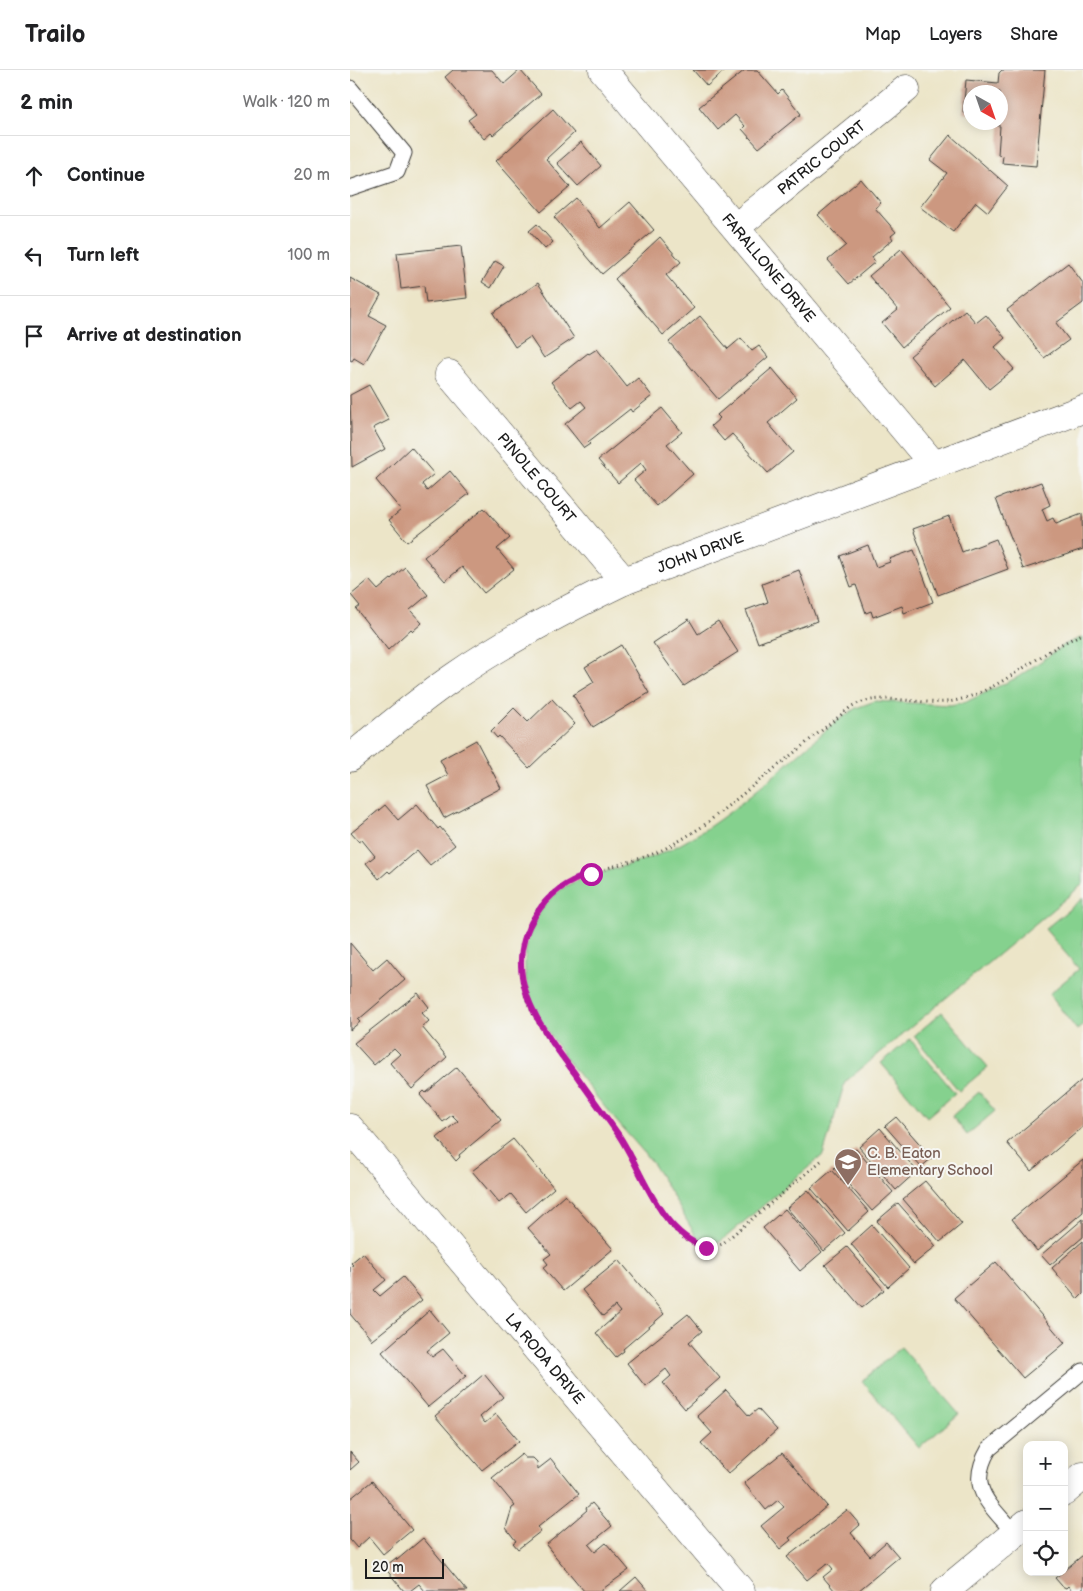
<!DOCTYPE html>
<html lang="en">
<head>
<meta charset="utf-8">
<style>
  body { margin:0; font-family:"Balsamiq Sans",sans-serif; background:#f6f6f6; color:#202124 }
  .controls { position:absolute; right:15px; bottom:15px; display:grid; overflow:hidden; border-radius:10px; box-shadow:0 2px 12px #0003 }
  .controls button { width:45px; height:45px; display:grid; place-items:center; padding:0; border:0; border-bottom:1px solid #e0e0e0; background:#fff; color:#202124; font:25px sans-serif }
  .compass { position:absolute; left:613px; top:15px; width:45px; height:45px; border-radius:50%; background:#fff; box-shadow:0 2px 12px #0003; rotate:140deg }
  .scale { position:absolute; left:15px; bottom:12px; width:79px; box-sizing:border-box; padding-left:5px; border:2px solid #1c1c1c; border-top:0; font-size:14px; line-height:18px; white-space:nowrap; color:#1c1c1c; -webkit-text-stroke:4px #f6f6f2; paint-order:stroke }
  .stop { position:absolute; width:15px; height:15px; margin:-11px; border:4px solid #b5179e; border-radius:50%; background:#fff }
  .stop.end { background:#b5179e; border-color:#fff; box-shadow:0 1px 5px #0008 }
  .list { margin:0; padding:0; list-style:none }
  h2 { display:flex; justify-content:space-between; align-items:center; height:65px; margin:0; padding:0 20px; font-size:21px }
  h2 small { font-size:16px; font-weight:400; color:#757577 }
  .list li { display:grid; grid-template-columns:32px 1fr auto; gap:15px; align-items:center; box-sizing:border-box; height:80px; padding:0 20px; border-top:1px solid #e0e0e0 }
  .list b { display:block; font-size:19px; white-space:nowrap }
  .list em { font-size:16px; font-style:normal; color:#757577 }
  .icon { flex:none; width:28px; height:28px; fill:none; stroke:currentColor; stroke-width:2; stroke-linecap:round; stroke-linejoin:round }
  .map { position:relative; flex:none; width:733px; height:1521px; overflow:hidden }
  header { display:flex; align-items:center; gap:30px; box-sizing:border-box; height:70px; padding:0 25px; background:#fff; border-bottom:1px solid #e0e0e0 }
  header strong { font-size:24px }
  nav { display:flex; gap:28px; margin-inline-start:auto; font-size:18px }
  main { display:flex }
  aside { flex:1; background:#fff }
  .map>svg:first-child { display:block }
  .green { fill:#85d18e; stroke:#507655 }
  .building { fill:#cc9880 }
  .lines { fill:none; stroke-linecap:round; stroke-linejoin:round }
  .lane-casing { stroke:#3b3a36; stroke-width:17 }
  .street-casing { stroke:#3b3a36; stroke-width:29 }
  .path { stroke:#3b3a36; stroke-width:3; stroke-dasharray:1 4; stroke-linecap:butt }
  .lane { stroke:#fff; stroke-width:15 }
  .street { stroke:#fff; stroke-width:28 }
  .route { stroke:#b5179e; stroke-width:6 }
  .labels { text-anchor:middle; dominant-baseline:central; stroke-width:4; stroke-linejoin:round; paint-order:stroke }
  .street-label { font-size:15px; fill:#1c1c1c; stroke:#f6f6f2 }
  .education-label { font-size:15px; fill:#785e54; stroke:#f6f6f2; text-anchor:start }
</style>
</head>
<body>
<header>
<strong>Trailo</strong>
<nav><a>Map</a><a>Layers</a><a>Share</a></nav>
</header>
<main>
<aside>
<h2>2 min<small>Walk · 120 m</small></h2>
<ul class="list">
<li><svg class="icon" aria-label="ahead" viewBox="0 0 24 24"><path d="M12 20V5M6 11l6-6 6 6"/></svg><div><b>Continue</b></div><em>20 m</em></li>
<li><svg class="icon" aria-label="left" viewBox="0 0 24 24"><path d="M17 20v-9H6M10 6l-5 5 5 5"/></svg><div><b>Turn left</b></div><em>100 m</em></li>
<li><svg class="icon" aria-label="arrive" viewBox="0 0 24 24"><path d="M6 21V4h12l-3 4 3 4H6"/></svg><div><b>Arrive at destination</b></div></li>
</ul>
</aside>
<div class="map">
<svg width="733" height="1521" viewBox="0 0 733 1521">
  <rect width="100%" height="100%" fill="#f6f6f2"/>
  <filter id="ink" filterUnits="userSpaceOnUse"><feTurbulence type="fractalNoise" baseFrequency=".02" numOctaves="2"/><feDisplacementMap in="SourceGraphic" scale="10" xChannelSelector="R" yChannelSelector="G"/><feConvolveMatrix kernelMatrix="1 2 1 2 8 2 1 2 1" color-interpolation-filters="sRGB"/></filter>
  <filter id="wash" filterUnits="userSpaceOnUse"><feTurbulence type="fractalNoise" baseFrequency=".0096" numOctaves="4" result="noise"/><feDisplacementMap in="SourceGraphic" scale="20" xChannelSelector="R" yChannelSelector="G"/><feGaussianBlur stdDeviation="1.12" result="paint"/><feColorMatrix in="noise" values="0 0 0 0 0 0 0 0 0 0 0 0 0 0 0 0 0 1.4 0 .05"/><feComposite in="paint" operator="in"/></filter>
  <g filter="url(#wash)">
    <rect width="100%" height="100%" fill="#ece5c8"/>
    <g class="green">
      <path d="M 733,567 L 733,814 L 495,1012 L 473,1085 L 370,1172 L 359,1174 L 349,1171 C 333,1145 319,1118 302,1093 C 292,1079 279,1066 268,1053 C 240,1019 210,984 189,947 C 165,904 171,848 213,818 C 223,811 236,808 248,804 C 275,795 304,789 329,775 C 387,744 436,693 487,651 L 506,638 L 525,631 L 600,635 L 616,632 L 668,607 L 716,574 Z"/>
      <polygon points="733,828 733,955 727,960 699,924 729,899 695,859"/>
      <polygon points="592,942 638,997 609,1021 564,966"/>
      <polygon points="560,969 605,1023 577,1047 531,993"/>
      <polygon points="629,1022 645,1041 617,1065 602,1046"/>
      <polygon points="551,1277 609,1344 569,1378 512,1311"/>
    </g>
    <g id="blocks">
      <g class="building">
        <polygon points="103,0 142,0 154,14 170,0 191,24 143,65 141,63 134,69 118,50 126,44 95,7"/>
        <polygon points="343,0 375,0 357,16"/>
        <polygon points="395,0 407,0 428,24 432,20 451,44 409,78 392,59 395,56 385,45 368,60 349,37"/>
        <polygon points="652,0 695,0 686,96 652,93 653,86 648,85 650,56 634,54 634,52 650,52 650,22 620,22 620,44 613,43 616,10 648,13 649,3"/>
        <polygon points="203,39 224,63 196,89 220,117 191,142 146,91"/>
        <polygon points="600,65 658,116 638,142 626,132 603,162 570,137 597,103 580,90"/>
        <polygon points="231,72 251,96 228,116 207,93"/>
        <polygon points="511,109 531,133 525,138 546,162 541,166 543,169 522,187 525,192 499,214 478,190 496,175 468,145"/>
        <polygon points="226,128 250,158 280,132 304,160 252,204 204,147"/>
        <polygon points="187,154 203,172 195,179 179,161"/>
        <polygon points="310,167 331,192 316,205 344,238 313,265 265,209"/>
        <polygon points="111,176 117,228 76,233 74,216 51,219 47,183"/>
        <polygon points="551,179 600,237 552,277 532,253 548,240 519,206"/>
        <polygon points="145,191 154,196 141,218 132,212"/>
        <polygon points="718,193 733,213 733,233 706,253 719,270 694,288 657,240"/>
        <polygon points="0,208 31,225 19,246 36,255 14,294 4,288 2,291 0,290"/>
        <polygon points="188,213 224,268 194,288 180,267 165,277 143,243"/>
        <polygon points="615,240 626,253 636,245 655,268 645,277 664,299 639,319 615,290 585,316 560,286"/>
        <polygon points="350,246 378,279 391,268 402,281 409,276 418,287 368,329 319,272"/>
        <polygon points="247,279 277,317 288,308 302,326 282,342 280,339 238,372 240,374 234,378 215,354 236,337 231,331 222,338 201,312 238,283 239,284"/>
        <polygon points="422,298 447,328 418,353 443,382 418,403 382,364 374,371 361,356 370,348 367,345"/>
        <polygon points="19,315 39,350 23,358 35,379 2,397 0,325"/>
        <polygon points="312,338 332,362 317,374 343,404 307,436 284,410 296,400 291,393 268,413 248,390"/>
        <polygon points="61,377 84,404 72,414 77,421 100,401 119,424 57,472 39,450 51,440 26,410"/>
        <polygon points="691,412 700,435 692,439 697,451 703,448 706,454 732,444 733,479 673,499 646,429"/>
        <polygon points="134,438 160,468 147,479 164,499 134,523 112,497 95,511 74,487"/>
        <polygon points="599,446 612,482 646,469 658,499 588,525 563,459"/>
        <polygon points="518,475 526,497 540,492 539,489 564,480 583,532 554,543 552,536 523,547 521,541 516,543 506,515 501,517 490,486"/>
        <polygon points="55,497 78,525 60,540 72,553 63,561 61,559 38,580 6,539 10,536 1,525 19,510 28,520"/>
        <polygon points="449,500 467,551 408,573 396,540 418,532 412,514"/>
        <polygon points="339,549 348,564 368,551 388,582 334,616 303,573"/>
        <polygon points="271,575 299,623 243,657 223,625 244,612 235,597"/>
        <polygon points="202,629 225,654 179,698 149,666 147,668 141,661 164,638 178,652"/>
        <polygon points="126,670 151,718 94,748 77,716 98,705 90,690"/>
        <polygon points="67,734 88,759 90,757 105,775 80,795 67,780 40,803 38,801 29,809 16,793 25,786 12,770 9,772 1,763 35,735 48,750"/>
        <polygon points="0,873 23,900 37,888 55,910 8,950 10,952 0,960"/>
        <polygon points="68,923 79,937 72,943 79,951 72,957 97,987 62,1019 40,993 50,984 44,978 24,995 4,973"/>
        <polygon points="107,997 151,1050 109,1085 110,1087 106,1091 87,1068 108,1051 102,1045 93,1052 70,1025 74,1021 76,1023"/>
        <polygon points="733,1009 733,1057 681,1101 657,1073"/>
        <polygon points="546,1047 582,1088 571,1097 535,1056"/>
        <polygon points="530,1058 567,1101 546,1120 509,1077"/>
        <polygon points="163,1069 204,1118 176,1142 161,1124 149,1133 122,1101"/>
        <polygon points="506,1079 543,1122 522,1141 484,1098"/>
        <polygon points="733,1090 733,1142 687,1181 662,1149"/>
        <polygon points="482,1100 519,1142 498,1161 461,1118"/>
        <polygon points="575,1111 612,1154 590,1172 553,1129"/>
        <polygon points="458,1120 495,1163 474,1181 437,1138"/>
        <polygon points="215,1125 263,1179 213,1221 193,1198 198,1194 194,1189 201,1184 178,1158"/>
        <polygon points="548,1133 586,1176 564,1194 527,1151"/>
        <polygon points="435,1139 472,1182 450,1201 413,1158"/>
        <polygon points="733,1149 733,1167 700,1195 691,1185"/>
        <polygon points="522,1155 559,1198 538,1217 501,1174"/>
        <polygon points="733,1171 733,1224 728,1229 702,1198"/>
        <polygon points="497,1177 534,1220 512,1238 475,1195"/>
        <polygon points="13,1183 36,1210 24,1220 30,1226 53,1207 72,1230 22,1270 0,1244 0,1197 3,1195 1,1193"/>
        <polygon points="269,1190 314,1244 273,1279 274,1281 266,1287 246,1263 270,1242 265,1236 253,1246 232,1220"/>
        <polygon points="646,1192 715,1273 673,1308 604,1228"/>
        <polygon points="80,1240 99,1263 77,1281 82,1287 93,1279 116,1306 78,1337 32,1282"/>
        <polygon points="338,1244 352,1261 339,1272 370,1308 335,1339 313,1313 321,1306 316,1299 295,1316 277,1293"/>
        <polygon points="134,1304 153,1327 130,1347 135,1353 146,1344 169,1371 132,1400 85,1346"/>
        <polygon points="376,1320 399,1346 408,1339 427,1360 378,1404 351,1373 362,1363 347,1346"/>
        <polygon points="0,1382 9,1392 0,1400"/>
        <polygon points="432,1383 477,1436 439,1468 441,1470 430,1479 411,1456 434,1437 428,1430 416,1440 394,1413"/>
        <polygon points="172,1384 175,1388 183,1388 187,1392 188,1399 201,1389 229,1424 188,1457 191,1461 168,1479 163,1473 166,1471 156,1458 162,1438 165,1436 142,1408"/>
        <polygon points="22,1411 62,1460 33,1484 19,1467 7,1478 0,1470 0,1429"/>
        <polygon points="242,1433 262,1456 239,1475 245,1482 256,1473 279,1500 250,1521 234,1521 196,1475 237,1440 236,1438"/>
        <polygon points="497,1440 510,1455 501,1463 520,1486 536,1472 549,1487 508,1521 485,1521 473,1507 483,1499 478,1493 457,1510 437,1487"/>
        <polygon points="73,1468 117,1521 75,1521 69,1514 60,1521 54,1521 34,1497 46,1488 47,1490"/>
        <polygon points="733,1485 733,1521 722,1521 718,1516 716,1518 712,1516 705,1508"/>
        <polygon points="286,1507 298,1521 270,1521"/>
      </g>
    </g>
  </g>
  <g filter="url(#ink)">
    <use href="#blocks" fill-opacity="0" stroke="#3b3a36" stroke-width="1"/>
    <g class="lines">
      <g class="lane-casing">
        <g id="lane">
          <polyline points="0,18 54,83 47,102 0,118"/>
          <path d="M 664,1463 C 639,1433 616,1418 639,1379 L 733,1301"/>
        </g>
      </g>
      <g class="street-casing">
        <g id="street">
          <path id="s1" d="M 253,0 L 584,395"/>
          <path id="s2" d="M 386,157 L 556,19"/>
          <path id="s3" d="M 99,304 L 274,511"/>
          <path id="s4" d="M 0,688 C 34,660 68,631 105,606 C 159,569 216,539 274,511 L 733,339"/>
          <path id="s5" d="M 0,1058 L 391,1521"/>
          <polyline points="714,1422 733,1406"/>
          <polyline points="595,1521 677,1453"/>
        </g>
      </g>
      <path class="path" d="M 471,1091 L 372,1174 C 355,1181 341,1175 328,1163 C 304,1141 294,1105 277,1078 C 260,1051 240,1024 220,998 C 204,976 183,951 175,924 C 168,902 170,879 178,858 C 198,806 255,801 300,785 C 319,778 336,767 353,756 L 502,636 C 536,619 576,640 612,629 C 657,616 690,581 733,564"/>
      <use href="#lane" class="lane"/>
      <use href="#street" class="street"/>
    </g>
  </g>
  <g class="lines" filter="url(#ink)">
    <path class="route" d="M 241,804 C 217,811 199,823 185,846 C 148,904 191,958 226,1005 C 240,1025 254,1044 268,1064 C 294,1103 308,1161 356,1178"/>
  </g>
  <defs>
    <g id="school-pin" transform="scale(1.4375)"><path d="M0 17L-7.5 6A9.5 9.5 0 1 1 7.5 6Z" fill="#8d6e63" stroke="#f6f6f2"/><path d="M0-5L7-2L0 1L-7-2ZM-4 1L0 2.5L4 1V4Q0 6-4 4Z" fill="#fff"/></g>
  </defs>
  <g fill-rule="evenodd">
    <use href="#school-pin" x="498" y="1092"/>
  </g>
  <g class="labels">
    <g class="street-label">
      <text stroke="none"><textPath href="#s2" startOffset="110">PATRIC COURT</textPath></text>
      <text stroke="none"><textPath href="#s1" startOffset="258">FARALLONE DRIVE</textPath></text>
      <text stroke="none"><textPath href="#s3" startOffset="136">PINOLE COURT</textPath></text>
      <text stroke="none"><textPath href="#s4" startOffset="409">JOHN DRIVE</textPath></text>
      <text stroke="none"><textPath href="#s5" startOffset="302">LA RODA DRIVE</textPath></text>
    </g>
    <g class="education-label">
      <text x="517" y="1083">C. B. Eaton<tspan x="517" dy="17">Elementary School</tspan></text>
    </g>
  </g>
</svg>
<div class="controls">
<button>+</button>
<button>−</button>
<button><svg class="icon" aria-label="locate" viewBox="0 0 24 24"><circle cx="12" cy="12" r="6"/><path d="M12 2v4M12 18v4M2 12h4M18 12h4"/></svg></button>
</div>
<svg class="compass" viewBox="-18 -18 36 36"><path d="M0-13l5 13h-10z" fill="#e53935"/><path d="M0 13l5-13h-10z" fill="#757577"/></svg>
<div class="scale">20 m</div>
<div class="stop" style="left:241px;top:804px"></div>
<div class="stop end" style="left:356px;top:1178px"></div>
</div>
</main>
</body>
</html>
